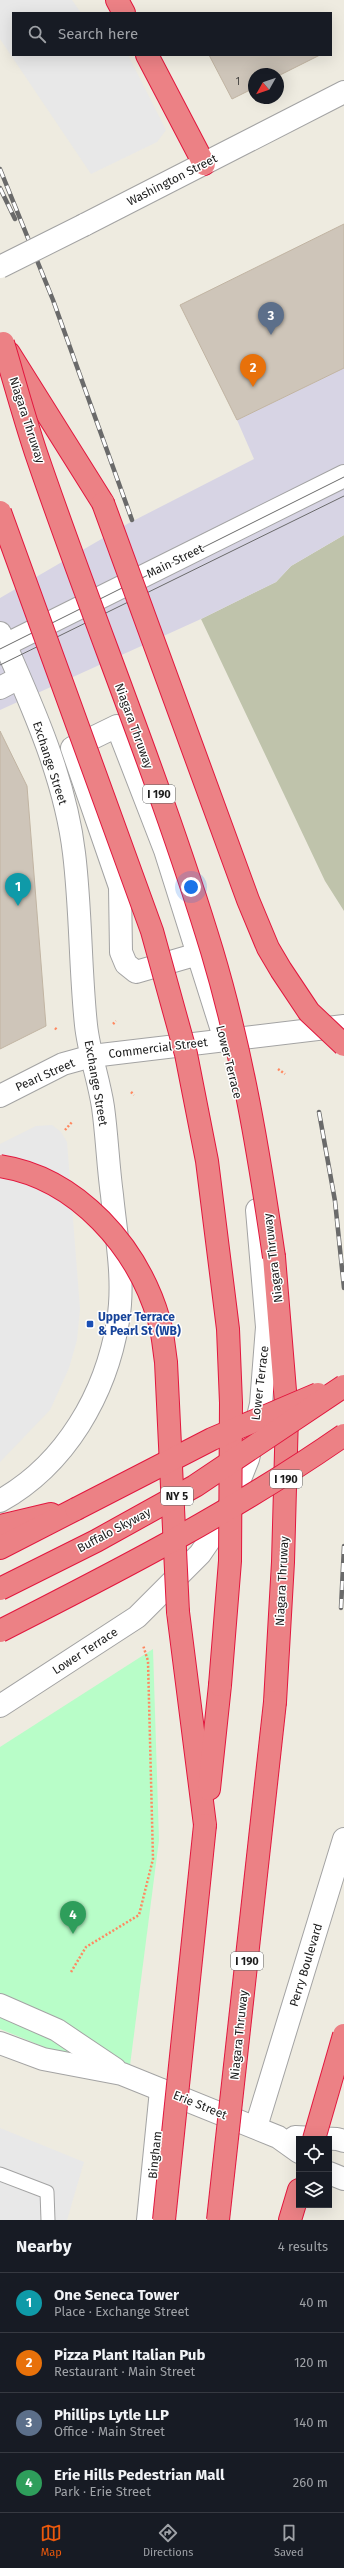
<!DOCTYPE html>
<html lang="en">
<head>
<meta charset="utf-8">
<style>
  body { margin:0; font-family:"Fira Sans",sans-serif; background:#242831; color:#f1f3f6 }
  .controls { position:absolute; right:12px; bottom:12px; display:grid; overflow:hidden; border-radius:0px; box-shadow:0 4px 16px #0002 }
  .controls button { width:36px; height:36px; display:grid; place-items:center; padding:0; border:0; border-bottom:1px solid #363941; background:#171b24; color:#f1f3f6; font:20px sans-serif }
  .compass { position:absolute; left:248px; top:68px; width:36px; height:36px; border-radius:50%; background:#171b24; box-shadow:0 4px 16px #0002; rotate:230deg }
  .you { position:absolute; left:191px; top:887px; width:14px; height:14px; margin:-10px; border:3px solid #fff; border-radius:50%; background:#1a73e8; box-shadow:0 0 0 6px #1a73e833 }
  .badge { display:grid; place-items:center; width:26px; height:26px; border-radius:50%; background:#ea580c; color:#fff; font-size:13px; font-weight:700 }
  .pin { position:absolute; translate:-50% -33px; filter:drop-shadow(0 1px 2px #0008) }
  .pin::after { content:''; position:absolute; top:21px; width:14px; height:12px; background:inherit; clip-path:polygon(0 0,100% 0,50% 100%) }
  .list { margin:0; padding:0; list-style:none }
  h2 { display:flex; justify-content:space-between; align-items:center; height:52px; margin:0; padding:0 16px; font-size:17px }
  h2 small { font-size:13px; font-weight:400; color:#9ea1a6 }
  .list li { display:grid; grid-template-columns:26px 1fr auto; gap:12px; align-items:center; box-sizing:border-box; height:60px; padding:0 16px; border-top:1px solid #363941 }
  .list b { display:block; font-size:15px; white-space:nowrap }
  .list p { margin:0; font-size:13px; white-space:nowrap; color:#9ea1a6 }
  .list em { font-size:13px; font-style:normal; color:#9ea1a6 }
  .icon { flex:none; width:22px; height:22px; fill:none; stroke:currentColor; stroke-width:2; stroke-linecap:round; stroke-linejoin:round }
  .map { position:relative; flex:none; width:344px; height:2220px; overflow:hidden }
  .search { position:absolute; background:#171b24; box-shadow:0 4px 16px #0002; left:12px; right:12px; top:12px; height:44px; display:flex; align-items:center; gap:10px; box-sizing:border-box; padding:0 14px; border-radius:0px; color:#9ea1a6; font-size:15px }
  .sheet { height:292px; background:#171b24 }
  nav { display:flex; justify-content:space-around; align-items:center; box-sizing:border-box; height:56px; border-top:1px solid #363941; background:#171b24; font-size:11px; color:#9ea1a6 }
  nav a { display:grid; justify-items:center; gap:2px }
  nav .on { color:#ea580c }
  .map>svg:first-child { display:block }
  .construction { fill:#bfc3ab }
  .park { fill:#b8fdc8 }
  .parking { fill:#e8e8e8 }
  .plaza { fill:#d7d4e4 }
  .building { fill:#cec5b9; stroke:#c1b4a2 }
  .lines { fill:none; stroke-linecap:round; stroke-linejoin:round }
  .service-casing { stroke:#a3a3a3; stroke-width:15 }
  .minor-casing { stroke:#a3a3a3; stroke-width:24 }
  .tertiary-casing { stroke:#a3a3a3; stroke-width:24 }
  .motorway-casing { stroke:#e2173e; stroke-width:24 }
  .path { stroke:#ff8860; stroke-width:2.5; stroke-dasharray:2 2; stroke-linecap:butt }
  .service { stroke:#fff; stroke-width:13 }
  .minor { stroke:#fff; stroke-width:22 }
  .tertiary { stroke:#fff; stroke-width:22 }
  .motorway { stroke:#ec8185; stroke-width:22 }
  .tram { stroke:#6a6a6a; stroke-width:1 }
  .rail-casing { stroke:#6a6a6a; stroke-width:4.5 }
  .rail { stroke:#fff; stroke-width:3; stroke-dasharray:9; stroke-linecap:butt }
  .tertiary-bridge-casing { stroke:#a3a3a3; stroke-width:24; stroke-linecap:butt }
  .motorway-bridge-casing { stroke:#e2173e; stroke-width:24; stroke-linecap:butt }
  .tertiary-bridge { stroke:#fff; stroke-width:22 }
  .motorway-bridge { stroke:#ec8185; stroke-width:22 }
  .transit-dot { fill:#1a4fb4; stroke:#fff; stroke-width:1.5 }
  .labels { text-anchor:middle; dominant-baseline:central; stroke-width:3; stroke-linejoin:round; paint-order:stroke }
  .number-label { font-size:10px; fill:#484643 }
  .shield { fill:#fff; stroke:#606060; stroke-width:1 }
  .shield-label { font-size:11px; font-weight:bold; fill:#1c1c1c }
  .street-label { font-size:12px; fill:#1c1c1c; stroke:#fff }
  .transit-label { font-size:12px; font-weight:bold; fill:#164399; stroke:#fff; text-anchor:start }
</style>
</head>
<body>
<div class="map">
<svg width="344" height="2220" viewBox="0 0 344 2220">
  <rect width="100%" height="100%" fill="#eeebe0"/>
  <polygon class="construction" points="344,535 344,911 325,881 201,619 276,582 291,566"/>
  <polygon class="park" points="153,1649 159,1840 128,2081 0,2029 0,1747"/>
  <g class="parking">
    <polygon points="0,0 72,0 81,13 13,13 13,55 128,55 166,130 157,142 91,174 0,39"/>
    <polygon points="52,1125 61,1132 67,1142 80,1309 77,1340 69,1368 50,1410 0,1462 0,1144 36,1126"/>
    <polygon points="0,2128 84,2162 67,2220 0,2220"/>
  </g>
  <polygon class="plaza" points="344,368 344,535 291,566 276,582 201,619 0,710 0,598 129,523 254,459 237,420"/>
  <g class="building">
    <polygon points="209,55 320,55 278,76 278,74 254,74 254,88 232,99"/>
    <polygon points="344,224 344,368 237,420 180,305"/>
    <polygon points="0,731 27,786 46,1026 0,1049"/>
  </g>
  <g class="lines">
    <g class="service-casing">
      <polyline id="service" points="0,2174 47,2192 48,2220"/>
    </g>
    <g class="minor-casing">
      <g id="minor">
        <polyline points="5,645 344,476"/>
        <polyline points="0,688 19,678"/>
        <polyline points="198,954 136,972 126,964 121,952 120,887 72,748 117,726 165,850 225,1040"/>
        <polyline points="256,2127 344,1839"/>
        <polyline points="148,2220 161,2090"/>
      </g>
    </g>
    <g class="tertiary-casing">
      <g id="tertiary">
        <polyline points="84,225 344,92"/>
        <path d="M 0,633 C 31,703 65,777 74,853 C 81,910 80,968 86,1025 C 89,1053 99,1080 103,1107 C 107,1136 108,1166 112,1195 C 116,1236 125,1280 118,1321 C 106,1394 66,1464 0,1501"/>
        <polyline points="0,1096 63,1064 92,1056 344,1026"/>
        <polyline points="0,1706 137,1617 200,1554 224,1519 248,1459 261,1404 267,1327 257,1210"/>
        <polyline points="0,2005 57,2030 115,2069"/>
        <polyline points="0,2043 43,2059 122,2074 278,2137 299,2152"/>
        <polyline points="295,2137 337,2139 344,2141"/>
        <polyline points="329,2173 344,2179"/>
      </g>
    </g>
    <g class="motorway-casing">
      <g id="motorway">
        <polyline points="117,0 124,13"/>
        <polyline points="147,55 204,164"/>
        <polyline points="9,353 103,503"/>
        <polyline points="274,1257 287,1415 283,1562 275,1702"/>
        <polyline points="0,1526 51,1514"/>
        <polyline points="0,1548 76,1509"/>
        <polyline points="178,1612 205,1825"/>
        <polyline points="209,1789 220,1685"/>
        <polyline points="290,2220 299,2190"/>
      </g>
    </g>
    <g class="path">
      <polyline points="113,1024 116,1021"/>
      <polyline points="55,1028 57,1030"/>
      <polyline points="278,1069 285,1074"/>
      <polyline points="131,1092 134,1095"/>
      <polyline points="65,1130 72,1122"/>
      <polyline points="71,1972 86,1947 139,1915 153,1859 148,1661 143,1645"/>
    </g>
    <use href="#service" class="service"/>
    <use href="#minor" class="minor"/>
    <use href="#tertiary" class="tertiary"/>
    <use href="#motorway" class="motorway"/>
    <g class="tram">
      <polyline points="0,649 344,477"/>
      <polyline points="0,665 344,496"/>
    </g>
    <g class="rail-casing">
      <g id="rail">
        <polyline points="0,169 53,300 132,520"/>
        <polyline points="0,188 15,219"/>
        <polyline points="319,1112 335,1201 344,1288"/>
        <polyline points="341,1608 344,1546"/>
      </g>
    </g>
    <use href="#rail" class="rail"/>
    <g class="tertiary-bridge-casing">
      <polyline id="tertiary-bridge" points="0,267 84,225"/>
    </g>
    <g class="motorway-bridge-casing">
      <g id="motorway-bridge">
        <path d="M 3,343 C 14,380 24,417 36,453 C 93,620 161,783 212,951 C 242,1051 259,1154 274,1257"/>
        <polyline points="103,503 248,900 268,948 281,970 309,1012 344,1045"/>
        <polyline points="0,512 152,931 186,1054 207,1161 228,1329 231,1403 230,1561 220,1685"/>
        <path d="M 0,1166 C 78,1178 138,1248 159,1320 C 163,1334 164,1349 166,1362 L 178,1612"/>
        <polyline points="76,1509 212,1439 318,1394"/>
        <polyline points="0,1589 96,1541 195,1486 344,1386"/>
        <path d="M 0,1631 C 118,1571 235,1511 344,1435"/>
        <polyline points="314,2139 344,2035"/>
        <polyline points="164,2220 205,1825"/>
        <polyline points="218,2220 275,1702"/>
      </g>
    </g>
    <use href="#tertiary-bridge" class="tertiary-bridge"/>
    <use href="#motorway-bridge" class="motorway-bridge"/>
  </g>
  <rect class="transit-dot" x="86" y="1320" width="8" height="8" rx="2"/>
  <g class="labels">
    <g class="number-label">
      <text x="238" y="82">1</text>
    </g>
    <g class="shield">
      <rect x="143" y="785" width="32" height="18" rx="3"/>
      <rect x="270" y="1470" width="32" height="18" rx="3"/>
      <rect x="161" y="1487" width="32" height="18" rx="3"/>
      <rect x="231" y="1952" width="32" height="18" rx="3"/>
    </g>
    <g class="shield-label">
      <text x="159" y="794">I 190</text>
      <text x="286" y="1479">I 190</text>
      <text x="177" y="1496">NY 5</text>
      <text x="247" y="1961">I 190</text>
    </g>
    <g class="street-label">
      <text transform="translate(172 180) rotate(-27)">Washington Street</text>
      <text transform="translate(27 420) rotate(72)">Niagara Thruway</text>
      <text transform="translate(175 561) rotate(-26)">Main Street</text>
      <text transform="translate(134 726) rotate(70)">Niagara Thruway</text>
      <text transform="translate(50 763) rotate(72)">Exchange Street</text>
      <text transform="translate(158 1048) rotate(-7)">Commercial Street</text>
      <text transform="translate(229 1062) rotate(76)">Lower Terrace</text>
      <text transform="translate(45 1075) rotate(-24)">Pearl Street</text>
      <text transform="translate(96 1083) rotate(80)">Exchange Street</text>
      <text transform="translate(273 1258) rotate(-97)">Niagara Thruway</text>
      <text transform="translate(260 1383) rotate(-83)">Lower Terrace</text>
      <text transform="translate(114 1530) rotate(-28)">Buffalo Skyway</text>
      <text transform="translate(282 1581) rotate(-87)">Niagara Thruway</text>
      <text transform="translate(85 1651) rotate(-33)">Lower Terrace</text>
      <text transform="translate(306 1965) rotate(-73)">Perry Boulevard</text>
      <text transform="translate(239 2035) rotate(-84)">Niagara Thruway</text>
      <text transform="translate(200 2105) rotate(22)">Erie Street</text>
      <text transform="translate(155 2155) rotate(-84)">Bingham</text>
    </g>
    <g class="transit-label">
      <text x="98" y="1317">Upper Terrace<tspan x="98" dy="14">&amp; Pearl St (WB)</tspan></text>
    </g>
  </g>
</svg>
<div class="controls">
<button><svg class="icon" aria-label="locate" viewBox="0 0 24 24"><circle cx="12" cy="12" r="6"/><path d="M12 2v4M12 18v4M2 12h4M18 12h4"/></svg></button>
<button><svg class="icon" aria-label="layers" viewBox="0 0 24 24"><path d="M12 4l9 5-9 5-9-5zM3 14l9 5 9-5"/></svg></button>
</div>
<svg class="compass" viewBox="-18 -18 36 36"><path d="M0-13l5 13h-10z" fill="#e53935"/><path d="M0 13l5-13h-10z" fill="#9ea1a6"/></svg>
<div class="you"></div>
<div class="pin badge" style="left:18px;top:906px;background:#0f9aa8">1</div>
<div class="pin badge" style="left:253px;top:387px;background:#e8710a">2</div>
<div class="pin badge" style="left:271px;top:335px;background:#5c6f8a">3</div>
<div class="pin badge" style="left:73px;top:1934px;background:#2e9e5b">4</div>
<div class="search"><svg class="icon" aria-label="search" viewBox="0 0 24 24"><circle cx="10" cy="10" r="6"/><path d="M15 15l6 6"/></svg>Search here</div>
</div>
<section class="sheet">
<h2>Nearby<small>4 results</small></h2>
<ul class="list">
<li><span class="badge" style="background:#0f9aa8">1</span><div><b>One Seneca Tower</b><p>Place · Exchange Street</p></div><em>40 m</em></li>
<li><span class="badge" style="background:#e8710a">2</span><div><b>Pizza Plant Italian Pub</b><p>Restaurant · Main Street</p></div><em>120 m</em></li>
<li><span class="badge" style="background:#5c6f8a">3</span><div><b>Phillips Lytle LLP</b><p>Office · Main Street</p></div><em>140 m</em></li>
<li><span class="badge" style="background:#2e9e5b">4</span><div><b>Erie Hills Pedestrian Mall</b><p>Park · Erie Street</p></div><em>260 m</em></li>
</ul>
</section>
<nav>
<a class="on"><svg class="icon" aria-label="map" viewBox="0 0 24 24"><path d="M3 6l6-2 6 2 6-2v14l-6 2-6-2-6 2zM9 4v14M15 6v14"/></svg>Map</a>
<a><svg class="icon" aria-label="directions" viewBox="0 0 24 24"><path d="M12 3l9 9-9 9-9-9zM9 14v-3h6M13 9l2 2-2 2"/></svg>Directions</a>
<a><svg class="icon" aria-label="saved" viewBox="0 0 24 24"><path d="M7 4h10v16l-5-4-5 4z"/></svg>Saved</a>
</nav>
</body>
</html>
